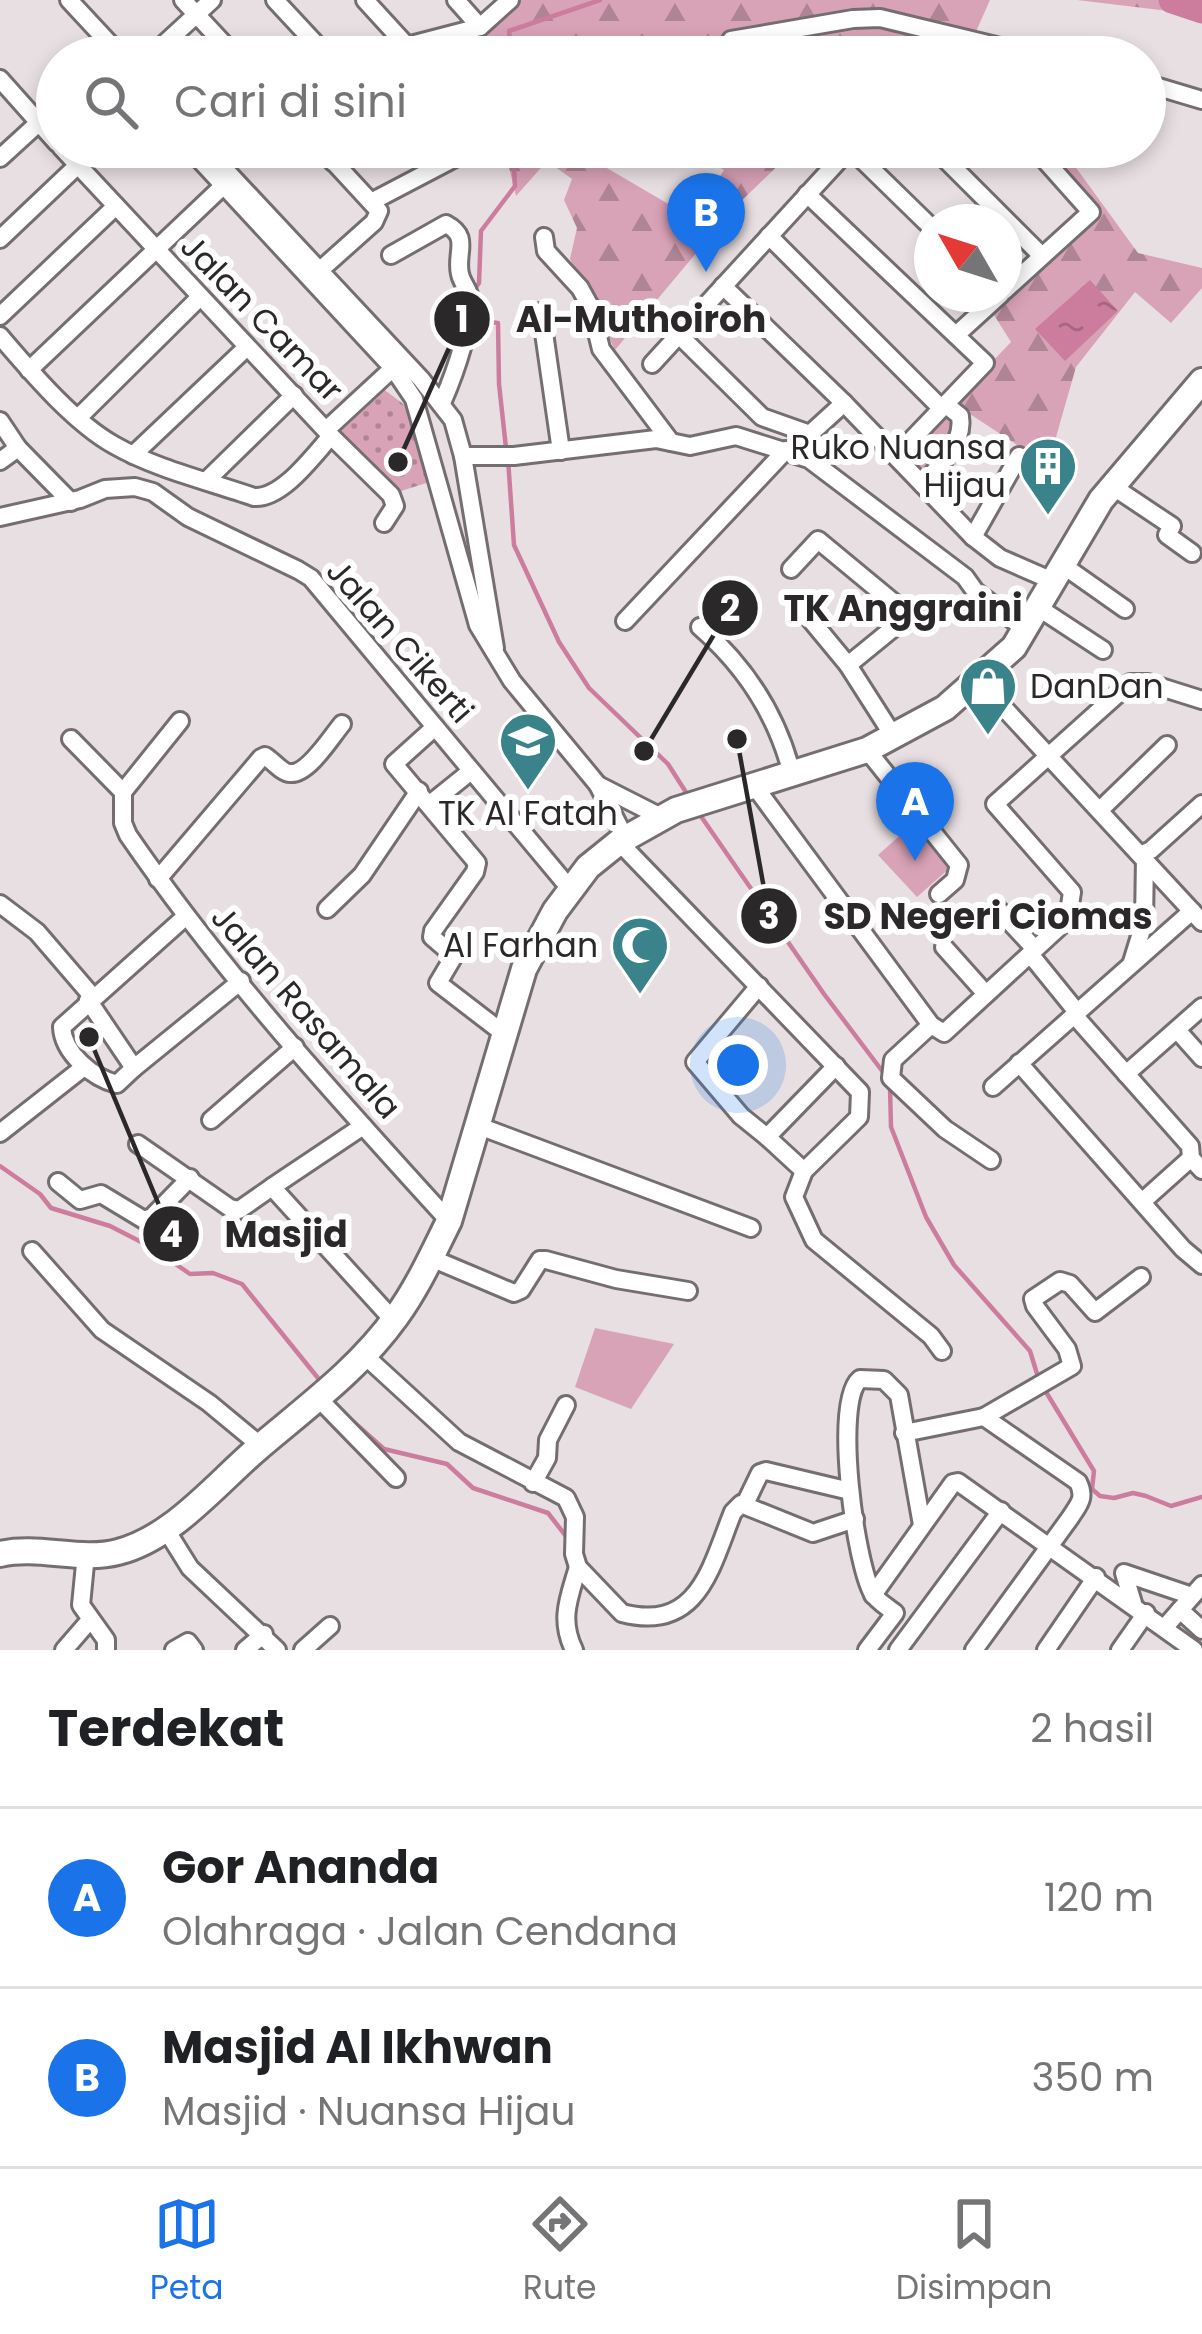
<!DOCTYPE html>
<html lang="id">
<head>
<meta charset="utf-8">
<style>
  body { margin:0; font-family:Poppins,sans-serif; background:#f6f6f6; color:#202124 }
  .compass { position:absolute; left:914px; top:204px; width:108px; height:108px; border-radius:50%; background:#fff; box-shadow:0 6px 18px #0003; rotate:309deg }
  .you { position:absolute; left:738px; top:1065px; width:42px; height:42px; margin:-30px; border:9px solid #fff; border-radius:50%; background:#1a73e8; box-shadow:0 0 0 18px #1a73e833 }
  .badge { display:grid; place-items:center; width:78px; height:78px; border-radius:50%; background:#1a73e8; color:#fff; font-size:39px; font-weight:700 }
  .pin { position:absolute; translate:-50% -99px; filter:drop-shadow(0 3px 6px #0008) }
  .pin::after { content:''; position:absolute; top:63px; width:42px; height:36px; background:inherit; clip-path:polygon(0 0,100% 0,50% 100%) }
  .list { margin:0; padding:0; list-style:none }
  h2 { display:flex; justify-content:space-between; align-items:center; height:156px; margin:0; padding:0 48px; font-size:51px }
  h2 small { font-size:39px; font-weight:400; color:#757577 }
  .list li { display:grid; grid-template-columns:78px 1fr auto; gap:36px; align-items:center; box-sizing:border-box; height:180px; padding:0 48px; border-top:3px solid #e0e0e0 }
  .list b { display:block; font-size:45px; white-space:nowrap }
  .list p { margin:0; font-size:39px; white-space:nowrap; color:#757577 }
  .list em { font-size:39px; font-style:normal; color:#757577 }
  .icon { flex:none; width:66px; height:66px; fill:none; stroke:currentColor; stroke-width:2; stroke-linecap:round; stroke-linejoin:round }
  .map { position:relative; flex:none; width:1202px; height:1650px; overflow:hidden }
  .search { position:absolute; background:#fff; box-shadow:0 6px 18px #0003; left:36px; right:36px; top:36px; height:132px; display:flex; align-items:center; gap:30px; box-sizing:border-box; padding:0 42px; border-radius:66px; color:#757577; font-size:45px }
  .sheet { height:516px; background:#fff }
  nav { display:flex; justify-content:space-around; align-items:center; box-sizing:border-box; height:168px; border-top:3px solid #e0e0e0; background:#fff; font-size:33px; color:#757577 }
  nav a { display:grid; justify-items:center; gap:6px }
  nav .on { color:#1a73e8 }
  .map>svg:first-child { display:block }
  .grass { fill:url(#grass-dots) }
  .forest { fill:url(#forest-firs) }
  .park { fill:#d8a2b7 }
  .water { fill:url(#water-ripples) }
  .lines { fill:none; stroke-linecap:round; stroke-linejoin:round }
  .stream { stroke:#cc7d9e; stroke-width:4.5 }
  .river { stroke:#cc7d9e; stroke-width:27 }
  .street-casing { stroke:#756e70; stroke-width:22 }
  .secondary-casing { stroke:#756e70; stroke-width:30 }
  .street { stroke:#fff; stroke-width:16 }
  .secondary { stroke:#fff; stroke-width:24 }
  .labels { text-anchor:middle; dominant-baseline:central; stroke-width:12; stroke-linejoin:round; paint-order:stroke }
  .street-label { font-size:33px; fill:#2b2829; stroke:#fff }
  .poi-label { font-size:33px; fill:#2b2829; stroke:#fff; text-anchor:end }
  .leader { fill:none; stroke:#2b2829; stroke-width:4.5 }
  .callout-dot { fill:#2b2829; stroke:#fff; stroke-width:4.5 }
  .mark-label { font-size:36px; text-anchor:middle; font-weight:bold; fill:#fff }
  .callout-label { font-size:36px; text-anchor:middle; font-weight:bold; fill:#2b2829; stroke:#fff; stroke-width:12; stroke-linejoin:round; paint-order:stroke }
</style>
</head>
<body>
<div class="map">
<svg width="1202" height="1650" viewBox="0 0 1202 1650">
  <defs>
    <pattern id="grass-dots" width="8" height="8" patternUnits="userSpaceOnUse" patternTransform="scale(3)"><rect width="8" height="8" fill="#d8a2b7"/><path d="M2 2h.1M6 6h.1" fill="none" stroke="#af8495" stroke-width="1.8" stroke-linecap="round"/></pattern>
    <pattern id="forest-firs" width="22" height="20" patternUnits="userSpaceOnUse" patternTransform="scale(3)"><rect width="22" height="20" fill="#d8a2b7"/><path d="M5 1l3.5 6h-7zM16 11l3.5 6h-7z" fill="#af8495"/></pattern>
    <pattern id="water-ripples" width="26" height="14" patternUnits="userSpaceOnUse" patternTransform="scale(3)"><rect width="26" height="14" fill="#cc7d9e"/><path d="M2 4q2-2 4 0t4 0M15 11q2-2 4 0t4 0" fill="none" stroke="#a66681"/></pattern>
  </defs>
  <rect width="100%" height="100%" fill="#e8dfe2"/>
  <polygon class="grass" points="378,385 422,418 439,479 398,492 334,429"/>
  <g class="forest">
    <polygon points="521,0 990,0 974,36 1044,57 481,57 476,37"/>
    <polygon points="1077,0 1202,0 1202,15"/>
    <polygon points="504,147 571,147 694,219 724,170 685,147 797,147 733,209 615,350 570,259 577,228 564,200 572,179 547,161 516,196"/>
    <polygon points="1050,147 1061,147 1138,253 1202,268 1202,288 1171,323 1135,292 1076,367 1048,465 953,403 1011,342 989,307 1093,216"/>
  </g>
  <g class="park">
    <polygon points="943,412 955,422 948,444 921,474 902,458"/>
    <polygon points="914,823 952,866 917,897 878,855"/>
    <polygon points="595,1328 674,1344 631,1409 575,1387"/>
  </g>
  <polygon class="water" points="1090,280 1118,311 1065,361 1035,329"/>
  <g class="lines">
    <g class="stream">
      <polyline points="511,57 509,31 600,0"/>
      <polyline points="474,290 479,283 481,231 515,186 513,147"/>
      <polyline points="473,320 498,323 499,384 506,448"/>
      <polyline points="508,459 514,545 559,642 589,688 668,764 689,797"/>
      <polyline points="698,812 824,994 886,1076"/>
      <polyline points="890,1087 891,1127 926,1217 954,1265 1030,1351 1038,1377"/>
      <polyline points="0,1166 40,1194 51,1208 110,1226 151,1247 190,1274 213,1273 242,1284 322,1383"/>
      <polyline points="1043,1387 1094,1471 1092,1489 1100,1496 1114,1498 1133,1493 1146,1496 1171,1506 1202,1497"/>
      <polyline points="347,1416 384,1449 447,1464 473,1488 548,1513 569,1540"/>
    </g>
    <polyline class="river" points="1172,0 1202,10"/>
    <g class="street-casing">
      <g id="street">
        <polyline points="69,0 122,57"/>
        <polyline points="183,0 236,57"/>
        <polyline points="275,0 328,57"/>
        <polyline points="365,0 407,46"/>
        <polyline points="456,0 480,27"/>
        <polyline points="731,40 853,19 880,18 1042,57"/>
        <polyline points="150,57 212,0"/>
        <polyline points="383,57 407,46 480,27 510,0"/>
        <polyline points="0,79 57,143"/>
        <polyline points="1145,83 1202,100"/>
        <polyline points="61,147 331,436 391,495 395,506 384,523"/>
        <polyline points="188,147 393,368 414,399 478,625 512,681 598,785 625,838"/>
        <polyline points="204,147 421,379 453,420 463,456 495,648"/>
        <polyline points="933,147 1042,256"/>
        <polyline points="953,147 1042,157 1091,212 1004,291"/>
        <polyline points="850,148 932,228"/>
        <polyline points="0,158 57,106"/>
        <polyline points="333,162 355,147"/>
        <polyline points="807,194 985,363 896,456"/>
        <polyline points="371,202 476,147"/>
        <polyline points="769,236 941,408"/>
        <polyline points="544,237 546,251 580,288 591,308 601,349 671,442"/>
        <polyline points="0,239 78,165"/>
        <path d="M 391,255 L 446,224 C 471,237 455,253 460,274 C 462,284 470,290 470,300 C 469,334 455,373 442,403"/>
        <polyline points="318,272 374,222 379,211 320,147"/>
        <polyline points="723,286 844,403 973,537 1000,558 1055,582"/>
        <polyline points="541,312 561,451"/>
        <polyline points="0,316 116,206"/>
        <polyline points="679,335 762,417 810,434 844,403"/>
        <polyline points="956,335 1001,294"/>
        <path d="M 0,336 C 31,372 73,422 114,445 C 156,469 208,481 254,497 C 282,499 313,456 331,436"/>
        <polyline points="652,364 851,147"/>
        <polyline points="29,370 223,186"/>
        <polyline points="79,417 200,297"/>
        <polyline points="0,421 18,448 71,502"/>
        <polyline points="327,429 393,368"/>
        <polyline points="133,455 247,347"/>
        <polyline points="463,456 514,456 656,439 690,446 736,436 809,459 965,577 975,591 1026,630"/>
        <polyline points="0,461 18,448"/>
        <polyline points="206,481 294,395"/>
        <path d="M 923,485 C 939,465 965,443 960,416 L 945,404"/>
        <polyline points="1112,486 1172,526 1167,535 1192,553"/>
        <polyline points="0,517 80,499 105,489 135,487 153,492 188,517 298,570 311,578 571,890"/>
        <polyline points="973,537 1019,456"/>
        <polyline points="1064,566 1125,609"/>
        <polyline points="791,569 818,540 905,612 897,625 848,665"/>
        <polyline points="800,607 848,665 894,737"/>
        <polyline points="1039,608 1103,650"/>
        <polyline points="625,621 786,450"/>
        <path d="M 700,627 C 746,667 777,715 792,774"/>
        <polyline points="979,681 1202,922"/>
        <polyline points="435,727 394,764 477,863 475,872 433,931 432,937 454,956 438,983 503,1033"/>
        <path d="M 71,739 L 123,792 L 123,823 L 128,835 C 222,972 336,1097 449,1221"/>
        <polyline points="867,750 959,865 955,880 939,894"/>
        <polyline points="753,784 931,1025 944,1033 1068,919 1072,892 995,804 1130,683 1148,683 1202,700"/>
        <polyline points="598,785 661,817"/>
        <polyline points="123,792 180,721"/>
        <polyline points="430,804 471,771"/>
        <polyline points="1101,809 1167,745"/>
        <polyline points="619,842 860,1092 859,1117 804,1171 794,1197 814,1240 931,1336 942,1351"/>
        <polyline points="1142,854 1151,850 1202,804"/>
        <path d="M 158,879 L 261,758 L 265,756 C 272,760 282,773 290,773 C 308,775 331,737 342,724"/>
        <polyline points="0,904 37,932 92,996"/>
        <polyline points="996,907 1035,949"/>
        <polyline points="327,909 362,875 419,791"/>
        <polyline points="944,947 986,994"/>
        <polyline points="1030,954 1077,1012"/>
        <polyline points="1132,962 1144,923 1145,857"/>
        <polyline points="759,986 695,1062 741,1116 767,1137"/>
        <polyline points="88,1000 134,1068 241,981"/>
        <polyline points="1074,1015 1190,1146 1191,1158 1202,1170"/>
        <polyline points="931,1025 893,1060 891,1078 945,1129 991,1160"/>
        <polyline points="1177,1030 1202,1058"/>
        <polyline points="1019,1063 1183,1249 1202,1265"/>
        <path d="M 134,1068 L 117,1084 C 93,1078 63,1053 62,1027 L 185,917"/>
        <polyline points="1126,1074 1202,1007"/>
        <polyline points="993,1087 1192,911"/>
        <polyline points="211,1120 295,1047"/>
        <polyline points="363,1126 272,1187 394,1321"/>
        <polyline points="479,1126 751,1228"/>
        <polyline points="0,1133 84,1067"/>
        <polyline points="138,1144 230,1208 239,1210 272,1187"/>
        <polyline points="804,1171 767,1137 836,1066"/>
        <polyline points="58,1182 80,1200 101,1194 144,1220 152,1217 190,1178"/>
        <polyline points="1143,1201 1191,1158"/>
        <polyline points="32,1251 102,1330 209,1403 261,1446"/>
        <polyline points="431,1258 514,1293 521,1290 540,1260 546,1260 616,1279 688,1291"/>
        <path d="M 363,1354 L 459,1442 L 566,1498 L 575,1517 L 574,1554 L 578,1567 L 622,1613 C 699,1633 711,1566 733,1512 L 741,1504 L 813,1533 L 855,1519"/>
        <polyline points="319,1399 396,1478"/>
        <polyline points="984,1417 1072,1366 1067,1349 1035,1306 1033,1299 1060,1281 1070,1284 1095,1312 1141,1277"/>
        <path d="M 904,1433 L 984,1417 L 1078,1482 C 1086,1498 1079,1504 1070,1518 L 974,1650"/>
        <polyline points="533,1483 547,1458 548,1440 566,1405"/>
        <polyline points="745,1504 760,1473 766,1471 850,1491"/>
        <polyline points="165,1528 190,1568 277,1650"/>
        <polyline points="86,1554 81,1605 106,1640 106,1650"/>
        <polyline points="873,1595 953,1483 958,1482 1194,1650"/>
        <polyline points="1133,1603 1124,1573 1192,1596"/>
        <polyline points="1180,1610 1202,1630"/>
        <polyline points="1165,1627 1202,1585"/>
        <polyline points="64,1650 90,1620"/>
        <polyline points="174,1650 188,1642 194,1650"/>
        <polyline points="245,1650 264,1634"/>
        <polyline points="303,1650 330,1626"/>
        <path d="M 574,1650 C 559,1619 569,1598 578,1567"/>
        <path d="M 867,1650 L 895,1613 C 889,1608 877,1601 873,1594 C 855,1564 833,1401 860,1379 L 884,1380 L 899,1395 L 922,1525"/>
        <polyline points="898,1650 1001,1511"/>
        <polyline points="1046,1650 1096,1577"/>
        <polyline points="1120,1650 1146,1613"/>
      </g>
    </g>
    <g class="secondary-casing">
      <path id="secondary" d="M 0,1554 C 39,1545 80,1562 118,1552 C 173,1538 216,1484 257,1449 C 305,1408 359,1369 396,1317 C 418,1287 433,1253 449,1221 L 524,969 L 555,911 L 588,867 L 619,842 L 676,810 L 867,750 L 945,708 L 1014,647 L 1101,500 L 1202,381"/>
    </g>
    <use href="#street" class="street"/>
    <use href="#secondary" class="secondary"/>
  </g>
  <defs>
    <g id="building-pin" transform="scale(3)"><path d="M0 17L-7.5 6A9.5 9.5 0 1 1 7.5 6Z" fill="#3b838a" stroke="#fff"/><path d="M-4-6H4V6H1V3H-1V6H-4ZM-2.5-4.3h1.7v1.8h-1.7ZM.8-4.3h1.7v1.8H.8ZM-2.5-1h1.7V.8h-1.7ZM.8-1h1.7V.8H.8Z" fill="#fff"/></g>
    <g id="shop-pin" transform="scale(3)"><path d="M0 17L-7.5 6A9.5 9.5 0 1 1 7.5 6Z" fill="#3b838a" stroke="#fff"/><path d="M-5-2.5h2.3a2.7 3.5 0 0 1 5.4 0H5L5.5 6h-11ZM-1.5-2.5h3a1.5 2.3 0 0 0-3 0Z" fill="#fff"/></g>
    <g id="school-pin" transform="scale(3)"><path d="M0 17L-7.5 6A9.5 9.5 0 1 1 7.5 6Z" fill="#3b838a" stroke="#fff"/><path d="M0-5L7-2L0 1L-7-2ZM-4 1L0 2.5L4 1V4Q0 6-4 4Z" fill="#fff"/></g>
    <g id="mosque-pin" transform="scale(3)"><path d="M0 17L-7.5 6A9.5 9.5 0 1 1 7.5 6Z" fill="#3b838a" stroke="#fff"/><path d="M3.5-4.9A6 6 0 1 0 3.5 4.9A5 5 0 1 1 3.5-4.9Z" fill="#fff"/></g>
  </defs>
  <g fill-rule="evenodd">
    <use href="#building-pin" x="1048" y="466"/>
    <use href="#shop-pin" x="988" y="686"/>
    <use href="#school-pin" x="528" y="741"/>
    <use href="#mosque-pin" x="640" y="945"/>
  </g>
  <g class="labels">
    <g class="street-label">
      <text transform="translate(262 318) rotate(46)">Jalan Camar</text>
      <text transform="translate(400 641) rotate(49)">Jalan Cikerti</text>
      <text transform="translate(306 1012) rotate(49)">Jalan Rasamala</text>
    </g>
    <g class="poi-label">
      <text x="1006" y="447">Ruko Nuansa<tspan x="1006" dy="38">Hijau</tspan></text>
      <text x="1030" y="686" text-anchor="start">DanDan</text>
      <text x="528" y="813" text-anchor="middle">TK Al Fatah</text>
      <text x="598" y="945">Al Farhan</text>
    </g>
  </g>
  <path class="leader" d="M398 462L462 319M644 751L730 608M737 739L769 916M89 1037L171 1234"/>
  <g class="callout-dot">
    <circle cx="398" cy="462" r="12"/>
    <circle cx="644" cy="751" r="12"/>
    <circle cx="737" cy="739" r="12"/>
    <circle cx="89" cy="1037" r="12"/>
    <circle cx="462" cy="319" r="30"/>
    <circle cx="730" cy="608" r="30"/>
    <circle cx="769" cy="916" r="30"/>
    <circle cx="171" cy="1234" r="30"/>
  </g>
  <g class="mark-label">
    <text x="462" y="332">1</text>
    <text x="730" y="621">2</text>
    <text x="769" y="929">3</text>
    <text x="171" y="1247">4</text>
  </g>
  <g class="callout-label">
    <text x="641" y="332">Al-Muthoiroh</text>
    <text x="903" y="621">TK Anggraini</text>
    <text x="988" y="929">SD Negeri Ciomas</text>
    <text x="286" y="1247">Masjid</text>
  </g>
</svg>
<svg class="compass" viewBox="-18 -18 36 36"><path d="M0-13l5 13h-10z" fill="#e53935"/><path d="M0 13l5-13h-10z" fill="#757577"/></svg>
<div class="you"></div>
<div class="pin badge" style="left:915px;top:861px">A</div>
<div class="pin badge" style="left:706px;top:272px">B</div>
<div class="search"><svg class="icon" aria-label="search" viewBox="0 0 24 24"><circle cx="10" cy="10" r="6"/><path d="M15 15l6 6"/></svg>Cari di sini</div>
</div>
<section class="sheet">
<h2>Terdekat<small>2 hasil</small></h2>
<ul class="list">
<li><span class="badge">A</span><div><b>Gor Ananda</b><p>Olahraga · Jalan Cendana</p></div><em>120 m</em></li>
<li><span class="badge">B</span><div><b>Masjid Al Ikhwan</b><p>Masjid · Nuansa Hijau</p></div><em>350 m</em></li>
</ul>
</section>
<nav>
<a class="on"><svg class="icon" aria-label="map" viewBox="0 0 24 24"><path d="M3 6l6-2 6 2 6-2v14l-6 2-6-2-6 2zM9 4v14M15 6v14"/></svg>Peta</a>
<a><svg class="icon" aria-label="directions" viewBox="0 0 24 24"><path d="M12 3l9 9-9 9-9-9zM9 14v-3h6M13 9l2 2-2 2"/></svg>Rute</a>
<a><svg class="icon" aria-label="saved" viewBox="0 0 24 24"><path d="M7 4h10v16l-5-4-5 4z"/></svg>Disimpan</a>
</nav>
</body>
</html>
